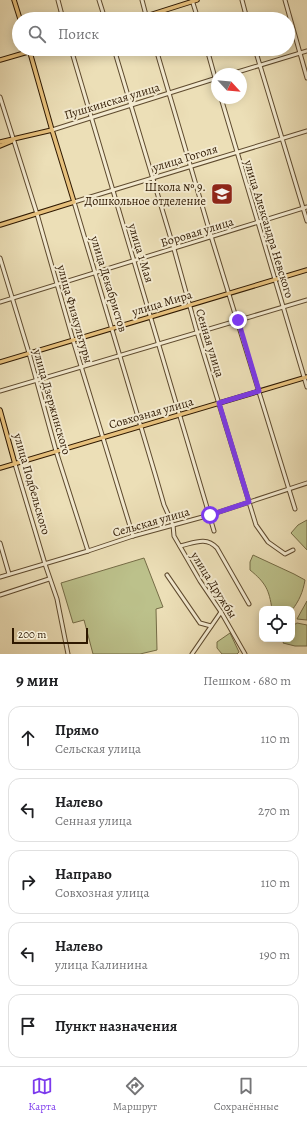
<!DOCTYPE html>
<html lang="ru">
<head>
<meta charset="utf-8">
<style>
  body { margin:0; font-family:Alegreya,serif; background:#f2f2f2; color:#202124 }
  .controls { position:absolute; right:12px; bottom:12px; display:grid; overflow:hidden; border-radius:8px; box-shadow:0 2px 10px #0003 }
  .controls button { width:36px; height:36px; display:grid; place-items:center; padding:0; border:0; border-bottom:1px solid #e0e0e0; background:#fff; color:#202124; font:20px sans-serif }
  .compass { position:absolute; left:211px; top:68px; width:36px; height:36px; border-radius:50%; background:#fff; box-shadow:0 2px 10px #0003; rotate:116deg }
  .scale { position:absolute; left:12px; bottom:10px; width:76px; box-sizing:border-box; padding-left:4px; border:2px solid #2e1800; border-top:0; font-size:11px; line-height:14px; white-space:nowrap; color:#2e1800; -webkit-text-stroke:3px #f3ead0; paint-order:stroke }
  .stop { position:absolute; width:12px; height:12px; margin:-9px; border:3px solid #7c3aed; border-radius:50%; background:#fff }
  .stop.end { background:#7c3aed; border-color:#fff; box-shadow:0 1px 4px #0008 }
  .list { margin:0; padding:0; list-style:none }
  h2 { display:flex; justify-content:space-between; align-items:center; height:52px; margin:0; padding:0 16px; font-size:17px }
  h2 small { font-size:13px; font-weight:400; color:#757577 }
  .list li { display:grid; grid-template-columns:26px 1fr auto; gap:12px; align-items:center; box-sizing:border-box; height:64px; margin:0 8px 8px; padding:0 8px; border:1px solid #e0e0e0; border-radius:12px }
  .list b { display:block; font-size:15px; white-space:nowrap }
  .list p { margin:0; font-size:13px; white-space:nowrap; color:#757577 }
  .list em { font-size:13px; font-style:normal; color:#757577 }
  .icon { flex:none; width:22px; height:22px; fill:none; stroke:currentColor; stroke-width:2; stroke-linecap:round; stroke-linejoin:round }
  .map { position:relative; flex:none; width:307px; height:654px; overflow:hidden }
  .search { position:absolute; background:#fff; box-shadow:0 2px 10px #0003; left:12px; right:12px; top:12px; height:44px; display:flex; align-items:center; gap:10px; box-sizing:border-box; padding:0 14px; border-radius:22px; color:#757577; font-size:15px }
  .sheet { height:412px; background:#fff }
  nav { display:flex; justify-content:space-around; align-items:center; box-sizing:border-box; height:56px; border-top:1px solid #e0e0e0; background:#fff; font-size:11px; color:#757577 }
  nav a { display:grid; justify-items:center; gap:2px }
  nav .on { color:#7c3aed }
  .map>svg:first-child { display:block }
  .green { fill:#bcc18b; stroke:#756c46 }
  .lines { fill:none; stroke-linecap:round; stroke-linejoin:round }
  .minor-casing { stroke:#5e4a2e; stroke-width:5 }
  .major-casing { stroke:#2e1800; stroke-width:5.5 }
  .minor { stroke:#f3ead0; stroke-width:3 }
  .major { stroke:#e6c07c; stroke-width:3.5 }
  .route { stroke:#7c3aed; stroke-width:5 }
  .labels { text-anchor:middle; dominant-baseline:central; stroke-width:4; stroke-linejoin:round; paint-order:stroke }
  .street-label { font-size:12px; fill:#2e1800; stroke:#f3ead0 }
  .poi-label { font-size:12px; fill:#2e1800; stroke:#f3ead0; text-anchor:end }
</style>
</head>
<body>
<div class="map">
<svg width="307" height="654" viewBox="0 0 307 654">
  <rect width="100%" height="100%" fill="#ecdfb7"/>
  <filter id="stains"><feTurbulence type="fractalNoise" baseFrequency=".005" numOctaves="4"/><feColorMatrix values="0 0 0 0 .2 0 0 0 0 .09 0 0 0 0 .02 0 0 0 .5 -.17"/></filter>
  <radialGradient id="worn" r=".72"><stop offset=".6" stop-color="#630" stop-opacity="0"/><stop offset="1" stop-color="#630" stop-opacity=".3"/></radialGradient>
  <g class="green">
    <polygon points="307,520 307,550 291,533 298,525"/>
    <path d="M 253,555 L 294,574 L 305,580 C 303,592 299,601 292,610 L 292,609 L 272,609 C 269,590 266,583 250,570 L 250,562 Z"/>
    <polygon points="144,558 163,607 156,609 157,650 140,654 93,654 84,620 73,623 61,583"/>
    <polygon points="307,601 307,620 297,619"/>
    <polygon points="297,623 307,625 307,646 295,646 283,643 285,639 292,639 292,626"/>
    <polygon points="230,633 239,652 237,654 222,654 217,648 217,642"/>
  </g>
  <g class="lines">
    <g class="minor-casing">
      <g id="minor">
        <polyline points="58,0 63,19"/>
        <polyline points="99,0 105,19"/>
        <polyline points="142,0 147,19"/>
        <polyline points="192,0 198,19"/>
        <polyline points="242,0 247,19"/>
        <polyline points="285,0 307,78"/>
        <polyline points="71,49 214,531"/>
        <polyline points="114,49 174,249 197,332 256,525 268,542 285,554 293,550"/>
        <polyline points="156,49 211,236 295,509"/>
        <polyline points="207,49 217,85"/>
        <polyline points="255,49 307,221"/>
        <polyline points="231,74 307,51"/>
        <polyline points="0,97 37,214 73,340 133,536"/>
        <polyline points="221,98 307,387"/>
        <polyline points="52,130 217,78"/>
        <polyline points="0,258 29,353 56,451 88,551"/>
        <polyline points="0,302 307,207"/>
        <polyline points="0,391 307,300"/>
        <polyline points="15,464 45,564 57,599 68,654"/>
        <polyline points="0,543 9,574"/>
        <path d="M 180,546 C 194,543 206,536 217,548 L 249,604"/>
        <polyline points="167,575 200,623 211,626"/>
        <polyline points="0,577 88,551 133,536 210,515 307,483"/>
        <polyline points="0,595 49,579"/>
        <polyline points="192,654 221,612"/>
        <polyline points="245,654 221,612 200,581 174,536 173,525 164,505 155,474 74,202 307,131"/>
      </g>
    </g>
    <g class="major-casing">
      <g id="major">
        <polyline points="14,0 20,19"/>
        <polyline points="137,19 197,0"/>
        <polyline points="0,60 38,49"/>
        <polyline points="0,142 52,130"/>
        <polyline points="0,146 12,141"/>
        <polyline points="0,225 74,202 52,130 29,49"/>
        <polyline points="0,362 307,270"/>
        <polyline points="0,410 15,464"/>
        <polyline points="0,468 307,377"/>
      </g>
    </g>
    <use href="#minor" class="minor"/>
    <use href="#major" class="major"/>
  </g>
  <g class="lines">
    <polyline class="route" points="210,515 249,502 219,403 259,391 238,320"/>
  </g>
  <defs>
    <g id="university-square" transform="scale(1.15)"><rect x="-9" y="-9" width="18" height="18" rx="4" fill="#8f2418" stroke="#f3ead0"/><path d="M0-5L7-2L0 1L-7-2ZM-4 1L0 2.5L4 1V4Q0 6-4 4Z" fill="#fff"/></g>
  </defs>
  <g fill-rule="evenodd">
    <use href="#university-square" x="222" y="194"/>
  </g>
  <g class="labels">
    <g class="street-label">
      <text transform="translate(112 101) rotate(-17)">Пушкинская улица</text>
      <text transform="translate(185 158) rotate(-17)">улица Гоголя</text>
      <text transform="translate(269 229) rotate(73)">улица Александра Невского</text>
      <text transform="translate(197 232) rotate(-17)">Боровая улица</text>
      <text transform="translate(141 253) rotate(73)">улица 1 Мая</text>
      <text transform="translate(109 284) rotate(73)">улица Декабристов</text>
      <text transform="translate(162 303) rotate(-17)">улица Мира</text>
      <text transform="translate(75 314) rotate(74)">улица Физкультуры</text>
      <text transform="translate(210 343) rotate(73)">Сенная улица</text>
      <text transform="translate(52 402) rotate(74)">улица Дзержинского</text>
      <text transform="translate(151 413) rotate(-16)">Совхозная улица</text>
      <text transform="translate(32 484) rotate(74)">улица Подбельского</text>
      <text transform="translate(151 522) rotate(-16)">Сельская улица</text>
      <text transform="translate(214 585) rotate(58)">улица Дружбы</text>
    </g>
    <g class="poi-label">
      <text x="206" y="187">Школа № 9.<tspan x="206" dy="14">Дошкольное отделение</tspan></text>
    </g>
  </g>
  <rect width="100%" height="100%" filter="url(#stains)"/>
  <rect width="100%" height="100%" fill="url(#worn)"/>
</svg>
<div class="controls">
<button><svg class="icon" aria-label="locate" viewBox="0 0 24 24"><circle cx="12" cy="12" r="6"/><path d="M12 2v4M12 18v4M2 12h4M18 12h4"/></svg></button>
</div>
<svg class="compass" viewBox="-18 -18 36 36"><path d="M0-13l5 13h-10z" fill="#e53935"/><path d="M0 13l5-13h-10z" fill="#757577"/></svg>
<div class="scale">200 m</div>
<div class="stop" style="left:210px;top:515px"></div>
<div class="stop end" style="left:238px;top:320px"></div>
<div class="search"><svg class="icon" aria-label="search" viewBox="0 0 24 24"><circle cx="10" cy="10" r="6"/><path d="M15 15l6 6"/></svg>Поиск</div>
</div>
<section class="sheet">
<h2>9 мин<small>Пешком · 680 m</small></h2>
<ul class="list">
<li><svg class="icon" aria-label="ahead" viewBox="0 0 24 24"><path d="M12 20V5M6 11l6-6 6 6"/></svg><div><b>Прямо</b><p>Сельская улица</p></div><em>110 m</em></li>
<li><svg class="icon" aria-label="left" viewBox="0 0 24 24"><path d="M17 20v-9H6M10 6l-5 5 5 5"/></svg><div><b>Налево</b><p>Сенная улица</p></div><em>270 m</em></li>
<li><svg class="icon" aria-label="right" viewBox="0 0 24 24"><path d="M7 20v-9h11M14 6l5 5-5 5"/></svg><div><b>Направо</b><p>Совхозная улица</p></div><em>110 m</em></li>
<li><svg class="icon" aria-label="left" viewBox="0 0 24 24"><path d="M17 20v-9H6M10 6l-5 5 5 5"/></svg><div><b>Налево</b><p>улица Калинина</p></div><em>190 m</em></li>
<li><svg class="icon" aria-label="arrive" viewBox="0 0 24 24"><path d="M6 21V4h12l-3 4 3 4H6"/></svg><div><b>Пункт назначения</b></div></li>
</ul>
</section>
<nav>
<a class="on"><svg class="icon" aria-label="map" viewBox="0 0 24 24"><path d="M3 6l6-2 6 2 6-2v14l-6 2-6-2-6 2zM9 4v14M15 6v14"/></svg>Карта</a>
<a><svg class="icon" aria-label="directions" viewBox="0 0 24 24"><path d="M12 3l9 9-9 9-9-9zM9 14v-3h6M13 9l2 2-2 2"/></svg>Маршрут</a>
<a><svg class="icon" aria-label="saved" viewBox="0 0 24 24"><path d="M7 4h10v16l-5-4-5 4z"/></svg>Сохранённые</a>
</nav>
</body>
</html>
